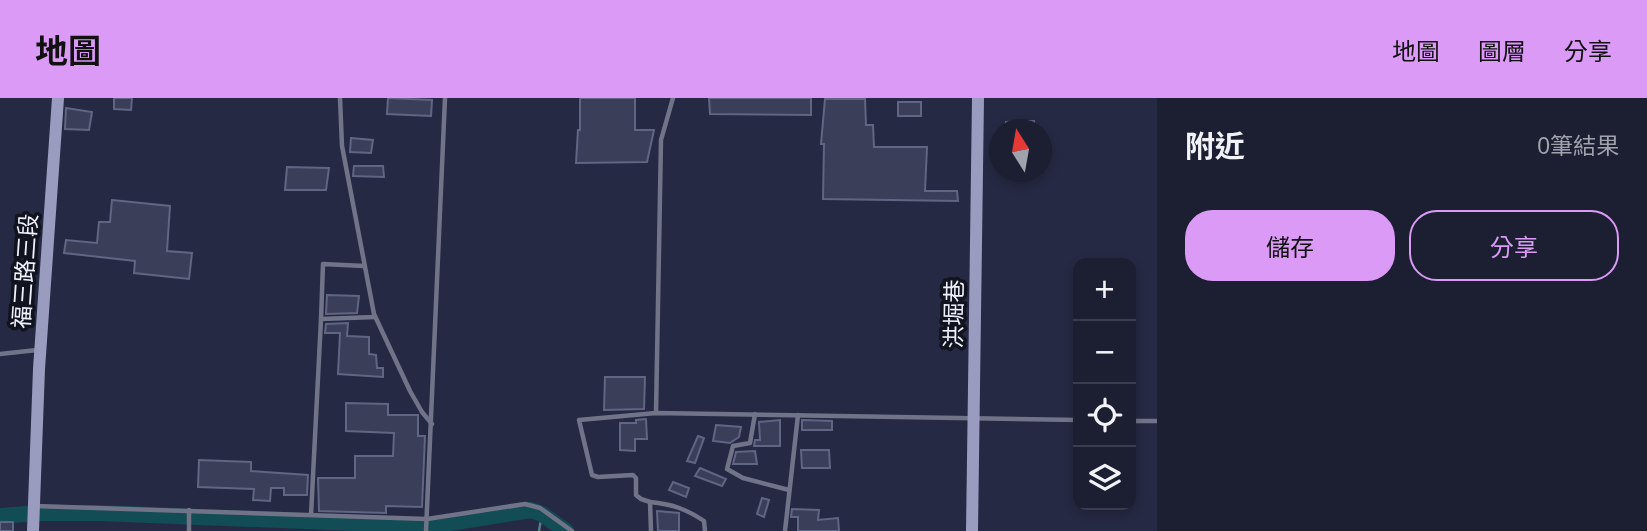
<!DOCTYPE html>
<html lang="zh-TW">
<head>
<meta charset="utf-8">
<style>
  body { margin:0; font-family:Arial,"Noto Sans TC",sans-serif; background:#25273a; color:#f1f3f6 }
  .controls { position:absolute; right:21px; bottom:21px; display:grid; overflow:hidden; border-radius:14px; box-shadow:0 4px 10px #0003 }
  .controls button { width:63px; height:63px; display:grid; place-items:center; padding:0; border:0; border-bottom:2px solid #3a3d4d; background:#1c1f32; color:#f1f3f6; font:35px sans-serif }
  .compass { position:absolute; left:989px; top:21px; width:63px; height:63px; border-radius:50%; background:#1c1f32; box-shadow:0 4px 10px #0003; rotate:349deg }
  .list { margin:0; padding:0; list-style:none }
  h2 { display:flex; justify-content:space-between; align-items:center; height:91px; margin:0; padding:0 28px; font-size:30px }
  h2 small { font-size:23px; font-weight:400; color:#a0a2ac }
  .actions { display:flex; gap:14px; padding:21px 28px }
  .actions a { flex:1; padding:16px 0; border:2px solid #da9af6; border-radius:28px; text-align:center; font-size:24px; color:#da9af6 }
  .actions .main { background:#da9af6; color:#111 }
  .icon { flex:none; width:38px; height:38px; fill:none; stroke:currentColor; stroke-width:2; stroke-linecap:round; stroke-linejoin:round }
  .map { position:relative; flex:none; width:1157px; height:433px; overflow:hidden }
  header { display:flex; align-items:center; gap:42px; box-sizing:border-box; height:98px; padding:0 35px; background:#da9af6; color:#111 }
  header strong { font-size:33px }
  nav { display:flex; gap:38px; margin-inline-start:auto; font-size:24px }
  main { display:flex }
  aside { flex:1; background:#1c1f32 }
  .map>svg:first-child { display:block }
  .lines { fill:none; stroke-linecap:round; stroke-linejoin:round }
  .stream { stroke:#547e87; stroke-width:2.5 }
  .river { stroke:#124c55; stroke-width:16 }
  .building { fill:#3a3e59; stroke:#606583; stroke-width:2 }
  .lane { stroke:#717489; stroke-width:4.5 }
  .secondary { stroke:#999cbf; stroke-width:12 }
  .labels { text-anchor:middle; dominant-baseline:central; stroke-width:7; stroke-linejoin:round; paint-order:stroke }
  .street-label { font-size:23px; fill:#eff2fc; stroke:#11131f }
</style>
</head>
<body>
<header>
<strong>地圖</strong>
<nav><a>地圖</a><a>圖層</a><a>分享</a></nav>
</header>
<main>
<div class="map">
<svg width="1157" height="433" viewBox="0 0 1157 433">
  <rect width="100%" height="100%" fill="#262943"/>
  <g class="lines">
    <polyline class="stream" points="539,433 542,416"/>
    <polyline class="river" points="0,418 38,415 98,415 432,428 531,412 542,416 566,433"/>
  </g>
  <g class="building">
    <polygon points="114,0 132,0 131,12 114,11"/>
    <polygon points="388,0 432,2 431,18 387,16"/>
    <polygon points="580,0 635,0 635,32 654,32 647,64 576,65 578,32 580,32"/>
    <polygon points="709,0 811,0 811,17 710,16"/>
    <polygon points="825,1 865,1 866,27 873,27 874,49 927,49 925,93 957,93 958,103 823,101 824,46 821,46"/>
    <rect x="898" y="4" width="23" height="14"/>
    <polygon points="66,10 92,14 89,32 65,31"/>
    <polygon points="1034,23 1034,32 1005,32 1006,24"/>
    <polygon points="351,40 373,42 371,55 350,54"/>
    <polygon points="354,68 383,68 384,79 353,78"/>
    <polygon points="287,69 329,70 326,92 285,92"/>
    <polygon points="112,102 170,108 167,153 192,155 189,181 134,175 135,163 64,155 66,142 97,145 99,124 110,124"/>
    <polygon points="327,197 359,198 357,215 326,216"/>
    <polygon points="348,225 347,238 369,239 369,256 376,257 377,270 383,270 383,279 338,276 340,235 325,235 326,226"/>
    <polygon points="605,279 645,279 644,311 604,312"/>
    <polygon points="346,305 388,306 388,317 418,317 418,338 425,338 422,409 386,408 386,415 319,413 318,380 355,380 355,358 393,358 394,335 346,333"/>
    <polygon points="646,321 647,341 635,341 635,353 620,352 620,325 636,325 636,322"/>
    <polygon points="780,322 780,348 754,348 755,342 760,342 759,324"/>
    <polygon points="802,322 832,323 832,332 802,332"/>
    <polygon points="716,327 741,329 739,339 730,345 713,343"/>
    <polygon points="698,338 704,340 695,365 687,363"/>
    <polygon points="801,352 829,352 830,370 802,370"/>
    <polygon points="755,353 757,366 733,366 736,354"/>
    <polygon points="199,362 251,364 251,373 308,377 307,397 284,397 284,390 271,390 270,403 253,402 254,391 198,389"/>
    <polygon points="700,370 726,381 722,388 695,378"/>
    <polygon points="673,384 689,390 686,399 669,392"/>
    <polygon points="762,400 769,402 764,419 757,416"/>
    <polygon points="792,411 819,412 818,422 838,420 839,433 798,433 798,419 791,419"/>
    <polygon points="657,413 679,415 679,433 658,433"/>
    <rect x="0" y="424" width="13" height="9"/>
  </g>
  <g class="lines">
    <g class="lane">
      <polyline points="340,0 342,48 374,216 410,293 422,314 432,326"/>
      <polyline points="321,221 323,166 364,168"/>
      <polyline points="0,256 37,252"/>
      <polyline points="656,315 661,42 673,0"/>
      <polyline points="755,316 750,345 733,348 727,371 743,380 789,392"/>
      <polyline points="1131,323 1157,323"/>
      <path d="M 650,404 C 672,406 686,411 704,423 L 705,433"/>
      <polyline points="35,408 427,421 525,406 540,410 572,433"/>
      <polyline points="311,417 321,221 375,219"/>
      <polyline points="189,433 189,412"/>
      <polyline points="426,433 445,0"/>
      <polyline points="651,433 650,404 641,401 636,397 636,380 633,377 598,379 592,377 579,322 656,315 1078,322"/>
      <polyline points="785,433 798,317"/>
    </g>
    <g class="secondary">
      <polyline points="33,433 39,271 58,0"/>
      <polyline points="972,433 978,0"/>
    </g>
  </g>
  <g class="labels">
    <g class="street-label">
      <text transform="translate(25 173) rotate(-86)">福三路三段</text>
      <text transform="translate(954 216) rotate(-89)">洪堀巷</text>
    </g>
  </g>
</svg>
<div class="controls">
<button>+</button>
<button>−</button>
<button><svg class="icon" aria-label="locate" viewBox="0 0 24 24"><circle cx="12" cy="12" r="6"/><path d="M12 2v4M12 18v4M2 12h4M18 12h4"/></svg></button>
<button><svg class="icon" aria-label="layers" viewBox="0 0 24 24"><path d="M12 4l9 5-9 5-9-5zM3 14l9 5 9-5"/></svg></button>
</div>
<svg class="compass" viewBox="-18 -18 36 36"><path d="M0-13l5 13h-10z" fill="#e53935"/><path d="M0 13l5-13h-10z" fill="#a0a2ac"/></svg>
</div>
<aside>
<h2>附近<small>0筆結果</small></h2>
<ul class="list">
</ul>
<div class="actions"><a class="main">儲存</a><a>分享</a></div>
</aside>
</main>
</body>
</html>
